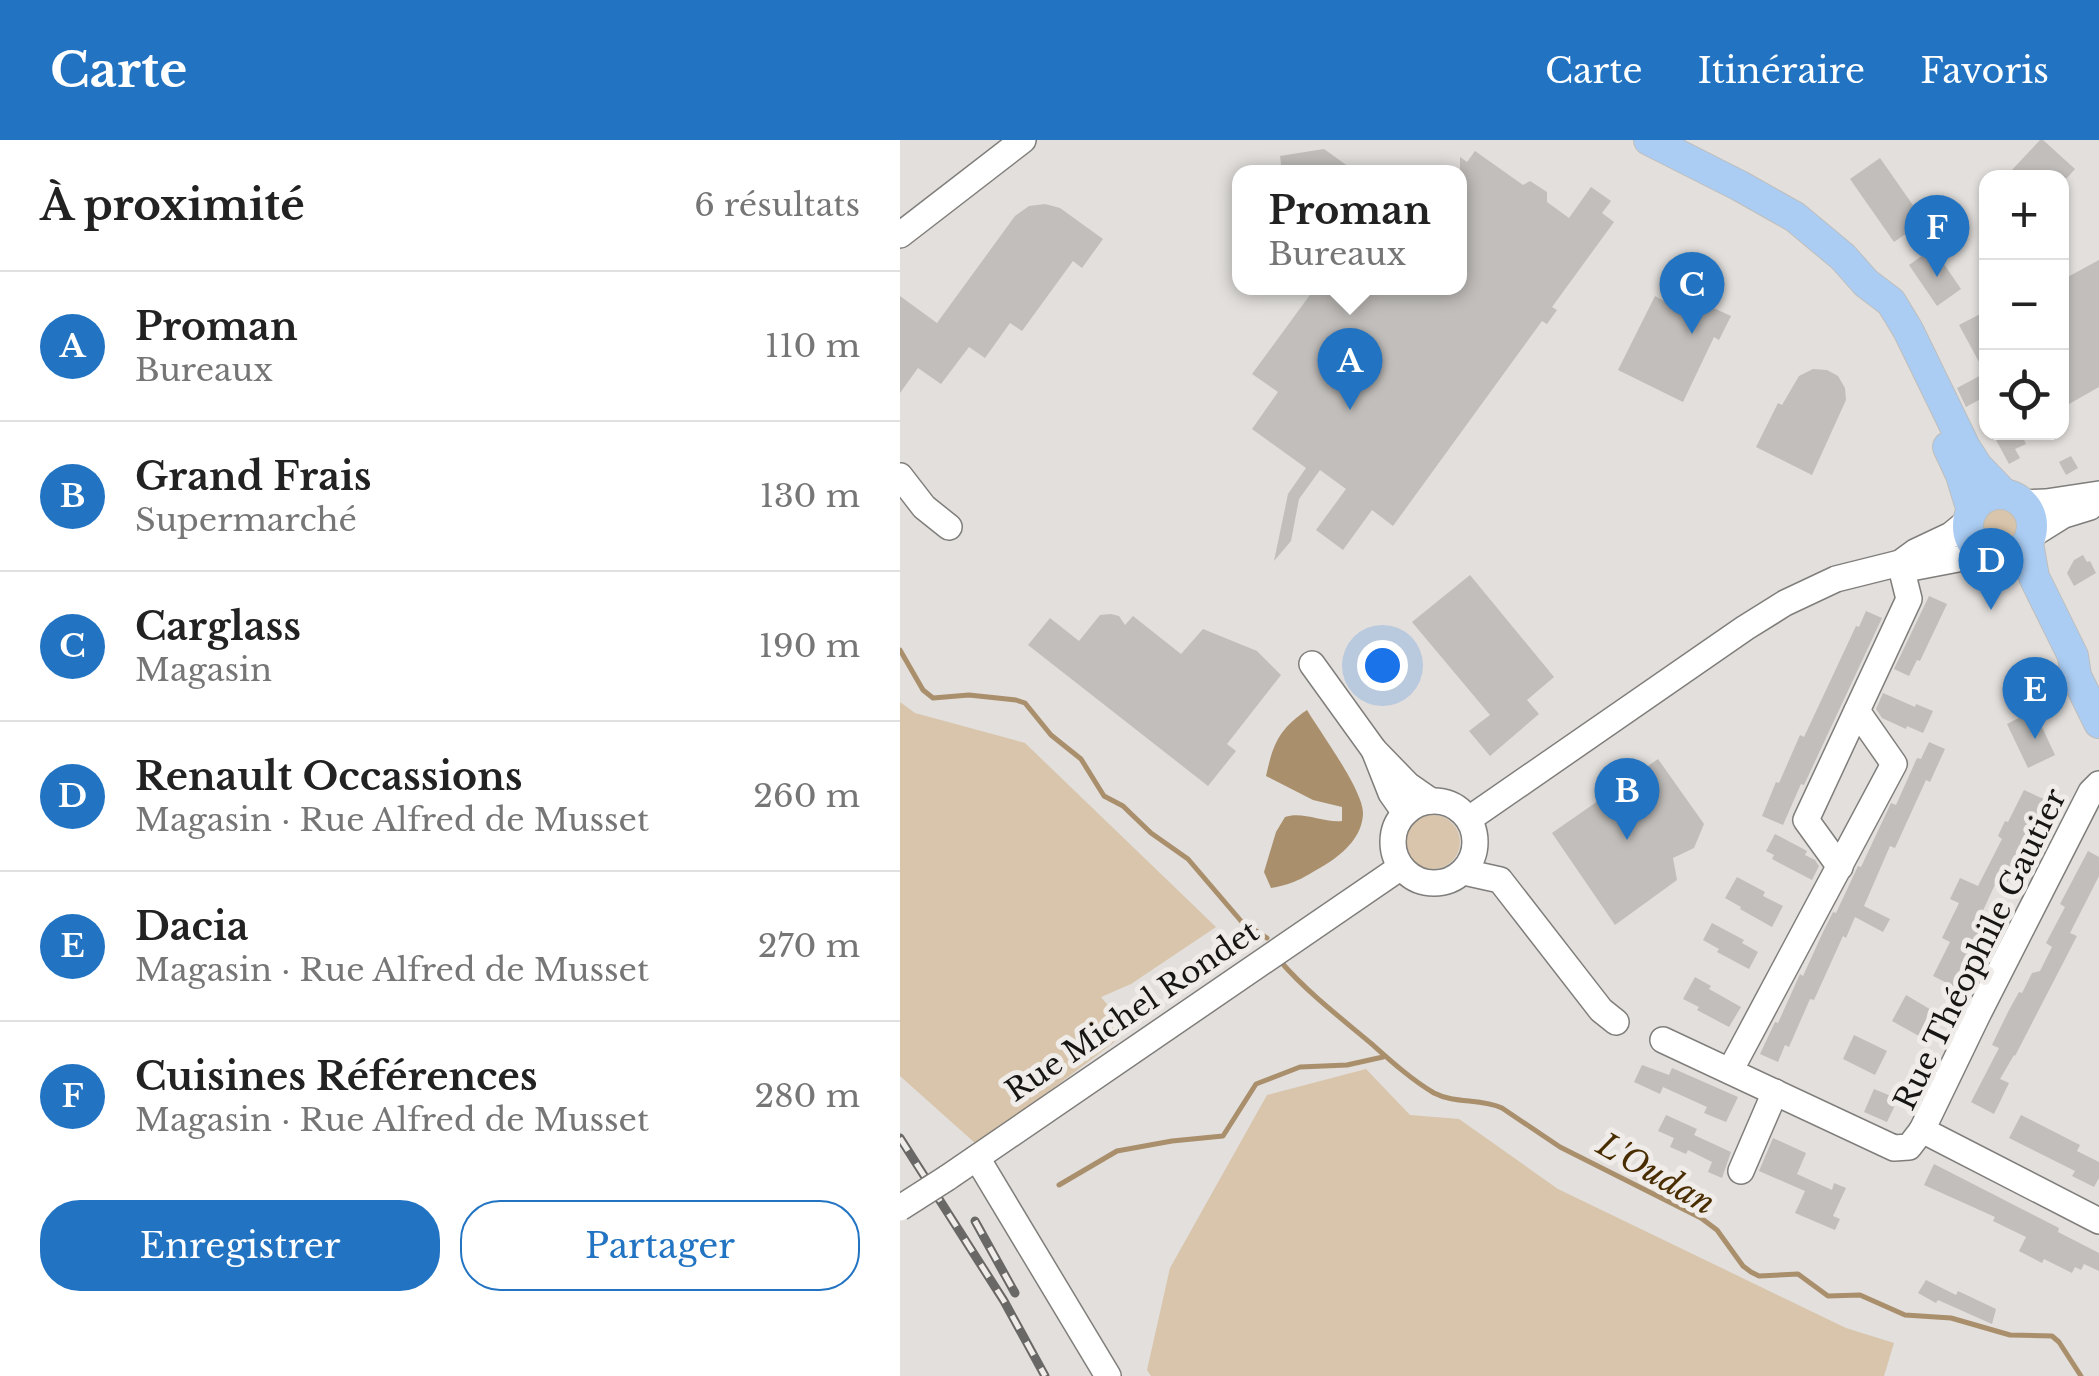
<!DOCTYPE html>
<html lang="fr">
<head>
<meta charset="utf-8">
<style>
  body { margin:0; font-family:"Libre Baskerville",serif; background:#f6f6f6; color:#222 }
  .controls { position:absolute; right:30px; top:30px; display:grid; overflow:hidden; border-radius:20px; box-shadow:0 2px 8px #0004 }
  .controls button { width:90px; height:90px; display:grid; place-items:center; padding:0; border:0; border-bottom:2px solid #e0e0e0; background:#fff; color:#222; font:50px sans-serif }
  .you { position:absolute; left:482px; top:525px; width:35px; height:35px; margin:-25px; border:8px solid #fff; border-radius:50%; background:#1a73e8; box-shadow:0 0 0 15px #1a73e833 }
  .badge { display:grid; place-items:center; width:65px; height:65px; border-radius:50%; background:#2274c3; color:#fff; font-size:32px; font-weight:700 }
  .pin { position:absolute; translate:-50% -82px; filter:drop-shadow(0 2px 5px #0008) }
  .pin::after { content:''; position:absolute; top:52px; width:35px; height:30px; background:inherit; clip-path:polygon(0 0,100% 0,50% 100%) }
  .popup { position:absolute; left:332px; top:25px; width:235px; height:130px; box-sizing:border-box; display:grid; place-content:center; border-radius:20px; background:#fff; filter:drop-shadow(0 2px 8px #0005); font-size:32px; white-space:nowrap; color:#767676 }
  .popup b { font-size:38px; color:#222 }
  .popup::after { content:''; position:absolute; left:50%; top:100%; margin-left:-20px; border:20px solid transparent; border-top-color:#fff }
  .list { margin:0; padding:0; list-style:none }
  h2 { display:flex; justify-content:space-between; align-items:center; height:130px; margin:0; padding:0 40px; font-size:42px }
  h2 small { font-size:32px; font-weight:400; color:#767676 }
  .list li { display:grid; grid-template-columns:65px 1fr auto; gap:30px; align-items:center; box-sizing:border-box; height:150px; padding:0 40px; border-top:2px solid #e0e0e0 }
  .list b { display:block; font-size:38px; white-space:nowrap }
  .list p { margin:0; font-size:32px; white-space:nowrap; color:#767676 }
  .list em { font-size:32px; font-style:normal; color:#767676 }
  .actions { display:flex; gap:20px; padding:30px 40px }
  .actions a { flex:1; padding:22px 0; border:2px solid #2274c3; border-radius:40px; text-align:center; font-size:35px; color:#2274c3 }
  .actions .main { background:#2274c3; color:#fff }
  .icon { flex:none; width:55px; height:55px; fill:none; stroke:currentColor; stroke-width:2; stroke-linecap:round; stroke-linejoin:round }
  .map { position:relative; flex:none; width:1199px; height:1236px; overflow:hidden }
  header { display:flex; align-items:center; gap:60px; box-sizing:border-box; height:140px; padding:0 50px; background:#2274c3; color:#fff }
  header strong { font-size:48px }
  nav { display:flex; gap:55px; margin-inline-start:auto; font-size:35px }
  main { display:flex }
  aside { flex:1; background:#fff }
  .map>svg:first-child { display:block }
  .green { fill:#d9c5ab }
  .water { fill:#aa8f6c }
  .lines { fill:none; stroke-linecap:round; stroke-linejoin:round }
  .stream { stroke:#aa8f6c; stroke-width:5 }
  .building { fill:#c1bebb }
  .minor-casing { stroke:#807e7b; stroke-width:28 }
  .major-casing { stroke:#bebebd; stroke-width:32 }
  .minor { stroke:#fff; stroke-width:25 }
  .major { stroke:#abcdf3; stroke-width:30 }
  .rail-casing { stroke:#6a6866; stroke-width:9 }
  .rail { stroke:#efece9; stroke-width:5; stroke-dasharray:15; stroke-linecap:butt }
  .minor-bridge-casing { stroke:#807e7b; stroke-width:28; stroke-linecap:butt }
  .minor-bridge { stroke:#fff; stroke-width:25 }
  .labels { text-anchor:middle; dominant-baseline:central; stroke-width:10; stroke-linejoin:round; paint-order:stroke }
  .street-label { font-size:30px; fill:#171615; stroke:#efece9 }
  .water-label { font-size:32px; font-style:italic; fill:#492d00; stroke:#efece9 }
</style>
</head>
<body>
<header>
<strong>Carte</strong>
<nav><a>Carte</a><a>Itinéraire</a><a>Favoris</a></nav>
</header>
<main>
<aside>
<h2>À proximité<small>6 résultats</small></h2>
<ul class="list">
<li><span class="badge">A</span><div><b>Proman</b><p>Bureaux</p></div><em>110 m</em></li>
<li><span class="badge">B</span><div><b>Grand Frais</b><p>Supermarché</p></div><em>130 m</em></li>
<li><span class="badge">C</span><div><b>Carglass</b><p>Magasin</p></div><em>190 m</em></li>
<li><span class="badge">D</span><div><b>Renault Occassions</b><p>Magasin · Rue Alfred de Musset</p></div><em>260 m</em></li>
<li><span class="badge">E</span><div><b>Dacia</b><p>Magasin · Rue Alfred de Musset</p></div><em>270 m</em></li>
<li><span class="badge">F</span><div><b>Cuisines Références</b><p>Magasin · Rue Alfred de Musset</p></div><em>280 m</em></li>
</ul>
<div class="actions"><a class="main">Enregistrer</a><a>Partager</a></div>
</aside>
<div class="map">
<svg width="1199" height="1236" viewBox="0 0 1199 1236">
  <rect width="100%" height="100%" fill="#e2dfdc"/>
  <g class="green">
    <circle cx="1100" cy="386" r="20"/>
    <polygon points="0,562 15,573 125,603 316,787 231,844 201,857 229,891 103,986 75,1003 0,936"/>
    <circle cx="533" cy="702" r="27"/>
    <polygon points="466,929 510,975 559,979 658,1049 946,1188 994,1203 984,1236 251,1236 247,1230 270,1128 367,955"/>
  </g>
  <path class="water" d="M 407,570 C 420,592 464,651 463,674 C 462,696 445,712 428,723 C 406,736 396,744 371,748 L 364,732 L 376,692 L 385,677 C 403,671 423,683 442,681 L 442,667 L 413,660 L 366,636 C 373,604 379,589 407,570 Z"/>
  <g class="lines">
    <g class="stream">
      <polyline points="0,510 23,550 33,558 69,555 116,560 125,563 151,595 181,619 204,656 223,666 251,693 288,719 341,781 367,798"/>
      <path d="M 381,822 C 408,853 441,878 473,905 C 492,922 512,940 534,953 C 555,964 581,958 602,968 L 660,1007 L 801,1078 L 817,1090 L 843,1126 L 851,1132 L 859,1136 L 898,1134 L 928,1156 L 960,1155 L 1005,1175 L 1051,1178 L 1110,1195 L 1152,1196 L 1159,1202 L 1181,1236"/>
      <polyline points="159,1045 217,1011 272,1001 323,996 356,944 400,927 447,925 483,917"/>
    </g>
  </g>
  <g class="building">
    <polygon points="1140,0 1143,0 1175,29 1167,38 1118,38 1111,31"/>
    <polygon points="424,9 456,32 382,32 380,16"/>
    <polygon points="575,11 623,45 630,41 647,52 647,62 669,78 691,47 711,61 702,73 714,82 652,167 657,170 647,184 642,181 493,386 472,370 443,410 416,390 446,349 420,330 399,359 391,401 374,421 388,354 406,328 352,289 378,252 352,234 415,148 560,148 560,17 567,22"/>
    <polygon points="980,18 1024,81 994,102 950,39"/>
    <polygon points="145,64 160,68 203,99 182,128 173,121 122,191 110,183 85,218 69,207 41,244 18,228 0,253 0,156 37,183 115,76 129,66"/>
    <polygon points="1033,108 1061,149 1037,166 1009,125"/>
    <polygon points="1199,120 1199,247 1162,268 1162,140"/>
    <polygon points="755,156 770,164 789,157 831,176 819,200 814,197 783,262 718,230"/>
    <polygon points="1086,171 1086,256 1066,267 1057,248 1085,233 1059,185"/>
    <polygon points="913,229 927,230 938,236 945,248 946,260 912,335 856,307 878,263 882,265 899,236"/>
    <polygon points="1107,292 1120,292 1126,304 1115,309 1120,318 1109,324 1095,298"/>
    <polygon points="1171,316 1178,328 1166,335 1159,322"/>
    <polygon points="1183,415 1187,422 1190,421 1196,433 1174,446 1167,433 1174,420"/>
    <polygon points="570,435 654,537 627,560 639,574 590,616 569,591 590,575 512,482"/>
    <polygon points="1029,456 1047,464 1020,521 1017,520 1009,536 994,529"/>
    <polygon points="966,471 982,478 904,645 901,644 883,685 862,676 876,642 879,643 900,595 904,597 956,486 959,487"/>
    <polygon points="211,474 219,476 225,485 233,476 281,514 303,489 357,511 381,535 327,604 336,611 308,646 128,505 150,478 179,501 200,475"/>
    <polygon points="983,553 1015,567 1016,564 1033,571 1023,593 1007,586 1006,589 982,578 976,569"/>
    <polygon points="1134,570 1155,615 1128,628 1107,584"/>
    <polygon points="1029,602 1045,609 1030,642 1026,640 995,708 990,706 964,766 990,779 983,792 955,777 946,798 943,796 914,860 910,859 889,907 885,905 878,922 860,914 875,882 878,883 900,834 903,836 923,792 933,772 936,773 958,726 961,727 991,663 996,665 1017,618 1021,619"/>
    <polygon points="758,619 804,684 794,708 773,718 777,740 715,785 652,693"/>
    <polygon points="1124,650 1148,661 1106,745 1097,740 1076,786 1083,790 1055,847 1033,836 1050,802 1042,798 1059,763 1050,759 1060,738 1078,746 1102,699 1098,696 1105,681 1108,682"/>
    <polygon points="875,694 907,711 905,715 915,720 919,726 912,740 872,719 874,715 866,711"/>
    <polygon points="1188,711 1199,717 1199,736 1170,793 1177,796 1115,916 1114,915 1100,939 1109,943 1094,974 1071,962 1099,908 1092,905 1108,872 1119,852 1122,853 1132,833 1140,831 1152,807 1146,803 1165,767 1160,764"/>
    <polygon points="837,737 865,752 863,756 883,766 872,787 840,769 841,767 825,758"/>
    <polygon points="812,783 844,800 842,803 858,812 849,829 817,812 819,809 803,800"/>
    <polygon points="795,837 811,846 809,849 841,867 829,887 797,870 799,867 783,859"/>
    <polygon points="1006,855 1033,871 1019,896 992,881"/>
    <polygon points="954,895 987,911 975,935 943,919"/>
    <polygon points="742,925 769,935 772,928 838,957 826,982 804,973 807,967 763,947 760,954 734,942"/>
    <polygon points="974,949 998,959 987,982 964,972"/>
    <polygon points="766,975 797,989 794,995 831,1012 822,1038 808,1032 812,1022 788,1010 786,1014 770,1007 774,998 758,991"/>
    <polygon points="1121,975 1180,1005 1177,1011 1199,1022 1199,1038 1194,1047 1172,1036 1175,1031 1109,998"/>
    <polygon points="873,998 906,1013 897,1034 932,1050 934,1043 946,1048 933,1076 940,1079 935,1090 895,1073 905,1051 859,1031"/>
    <polygon points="1034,1024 1159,1088 1158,1092 1199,1113 1199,1131 1184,1124 1181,1130 1175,1127 1172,1133 1144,1119 1142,1123 1119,1111 1126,1097 1093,1081 1095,1077 1024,1045"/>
    <polygon points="1026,1140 1056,1155 1058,1151 1096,1169 1092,1184 1038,1160 1036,1163 1018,1153"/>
  </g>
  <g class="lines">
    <g class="minor-casing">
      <g id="minor">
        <polyline points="0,95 123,0"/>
        <polyline points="0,336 24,367 49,387"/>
        <polyline points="1122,363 1146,362 1199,354"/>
        <polyline points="1132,395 1164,375 1190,367"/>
        <polyline points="1005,424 1016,427 1084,414"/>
        <polyline points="412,524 474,610"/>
        <polyline points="1199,644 1191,652 1078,874 1022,990 1199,1081"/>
        <circle cx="534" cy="702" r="41"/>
        <polyline points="505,673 491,653 474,610 508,645 531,661"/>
        <polyline points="569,679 845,488 885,463 936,439 1000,423 1015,412 1051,395 1068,381"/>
        <polyline points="940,727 906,680 1009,459 1000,423"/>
        <polyline points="564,732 600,740 701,870 716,882"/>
        <polyline points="763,900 994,1008 1009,1007 1022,990"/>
        <polyline points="830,931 994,624 957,571"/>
        <polyline points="77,1018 208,1236"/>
        <polyline points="841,1031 875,952"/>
        <polyline points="47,1038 501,727"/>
      </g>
    </g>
    <g class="major-casing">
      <g id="major">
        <polyline points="749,0 840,46 895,77 943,117 966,143 991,162 1008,190 1065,307 1077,326 1104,354"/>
        <polyline points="1048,307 1061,335 1072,371"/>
        <circle cx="1100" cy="386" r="32"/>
        <polyline points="1128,403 1134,437 1173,516 1176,536 1199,583"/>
      </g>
    </g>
    <use href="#minor" class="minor"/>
    <use href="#major" class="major"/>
    <g class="rail-casing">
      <g id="rail">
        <polyline points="0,998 104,1161 145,1236"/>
        <polyline points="75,1081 115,1153"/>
      </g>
    </g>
    <use href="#rail" class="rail"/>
    <g class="minor-bridge-casing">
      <polyline id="minor-bridge" points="0,1068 47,1038"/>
    </g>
    <use href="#minor-bridge" class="minor-bridge"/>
  </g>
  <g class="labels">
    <g class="street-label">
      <text transform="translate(1080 809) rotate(-64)">Rue Théophile Gautier</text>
      <text transform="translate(232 871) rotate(-34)">Rue Michel Rondet</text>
    </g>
    <g class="water-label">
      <text transform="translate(756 1034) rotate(30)">L'Oudan</text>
    </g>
  </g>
</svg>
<div class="controls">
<button>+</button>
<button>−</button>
<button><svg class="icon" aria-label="locate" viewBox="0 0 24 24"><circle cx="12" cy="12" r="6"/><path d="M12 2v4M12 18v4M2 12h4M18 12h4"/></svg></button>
</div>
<div class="you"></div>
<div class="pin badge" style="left:450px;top:270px">A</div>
<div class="popup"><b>Proman</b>Bureaux</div>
<div class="pin badge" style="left:727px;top:700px">B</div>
<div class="pin badge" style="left:792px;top:194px">C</div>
<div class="pin badge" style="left:1091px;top:470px">D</div>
<div class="pin badge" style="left:1135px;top:599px">E</div>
<div class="pin badge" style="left:1037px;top:137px">F</div>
</div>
</main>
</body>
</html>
